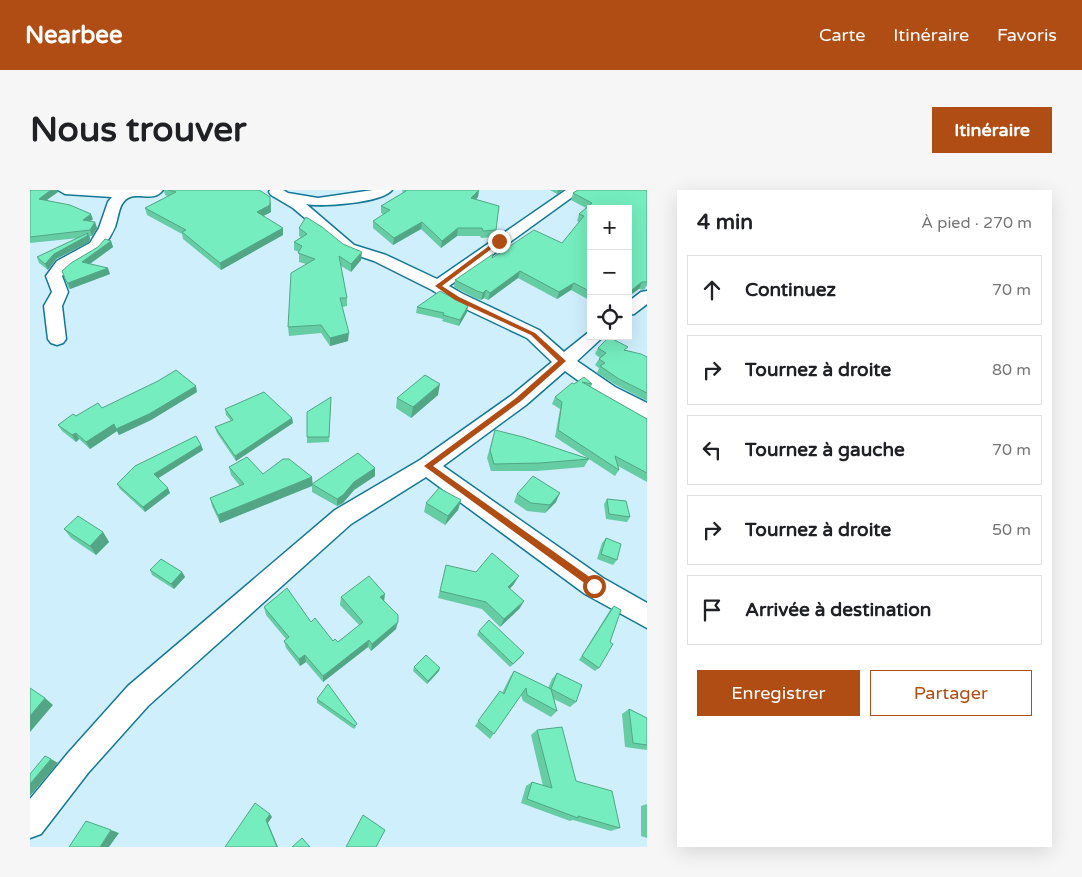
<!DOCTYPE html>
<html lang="fr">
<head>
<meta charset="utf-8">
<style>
  body { margin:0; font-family:"Varela Round",sans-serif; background:#f6f6f6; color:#202124 }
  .controls { position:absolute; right:15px; top:15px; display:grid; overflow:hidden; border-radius:0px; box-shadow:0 5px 20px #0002 }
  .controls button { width:45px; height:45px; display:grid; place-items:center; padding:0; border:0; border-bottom:1px solid #e0e0e0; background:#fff; color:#202124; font:25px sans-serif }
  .stop { position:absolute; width:15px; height:15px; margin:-11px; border:4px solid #b04d14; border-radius:50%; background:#fff }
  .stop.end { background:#b04d14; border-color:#fff; box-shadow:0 1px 5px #0008 }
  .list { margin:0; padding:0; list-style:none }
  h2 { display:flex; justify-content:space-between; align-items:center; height:65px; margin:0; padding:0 20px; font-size:21px }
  h2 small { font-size:16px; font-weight:400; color:#757577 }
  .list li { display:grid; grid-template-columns:32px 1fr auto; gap:15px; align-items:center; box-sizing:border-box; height:70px; margin:0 10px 10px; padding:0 10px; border:1px solid #e0e0e0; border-radius:0px }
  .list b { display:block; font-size:19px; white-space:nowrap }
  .list em { font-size:16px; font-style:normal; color:#757577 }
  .actions { display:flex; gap:10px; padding:15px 20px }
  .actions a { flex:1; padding:11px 0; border:1px solid #b04d14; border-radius:0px; text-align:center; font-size:18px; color:#b04d14 }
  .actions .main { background:#b04d14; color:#fff }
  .icon { flex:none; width:28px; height:28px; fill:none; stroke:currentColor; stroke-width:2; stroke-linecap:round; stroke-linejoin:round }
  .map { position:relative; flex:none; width:617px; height:657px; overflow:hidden; border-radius:0px }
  header { display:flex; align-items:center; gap:30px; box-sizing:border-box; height:70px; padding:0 25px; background:#b04d14; color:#fff }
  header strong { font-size:24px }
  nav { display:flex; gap:28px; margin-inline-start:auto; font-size:18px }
  .intro { display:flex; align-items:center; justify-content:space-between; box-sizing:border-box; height:120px; padding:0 30px }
  h1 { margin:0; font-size:35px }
  .button { padding:12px 22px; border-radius:0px; background:#b04d14; color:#fff; font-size:18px; font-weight:700 }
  main { display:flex; gap:30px; padding:0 30px }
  aside { flex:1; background:#fff; border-radius:0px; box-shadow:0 5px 20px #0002 }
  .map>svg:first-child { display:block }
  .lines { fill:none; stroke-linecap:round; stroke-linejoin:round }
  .minor-casing { stroke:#137796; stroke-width:3 }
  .minor { fill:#fff; fill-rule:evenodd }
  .wall { fill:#65cca3 }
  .shaded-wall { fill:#52a685 }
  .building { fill:#75edbe; stroke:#52a685 }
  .route { fill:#b04d14 }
</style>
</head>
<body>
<header>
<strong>Nearbee</strong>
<nav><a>Carte</a><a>Itinéraire</a><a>Favoris</a></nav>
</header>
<div class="intro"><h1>Nous trouver</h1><a class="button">Itinéraire</a></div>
<main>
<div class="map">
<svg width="617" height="657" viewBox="0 0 617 657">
  <rect width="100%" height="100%" fill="#cfeffd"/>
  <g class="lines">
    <g class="minor-casing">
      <g id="minor">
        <path d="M 28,0 L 133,0 C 124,12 111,3 100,7 C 88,12 89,27 85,37 C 82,44 77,52 73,57 C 63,69 44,71 32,86 L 38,102 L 32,116 L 36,149 L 33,153 L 27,155 L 21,153 L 18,149 L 14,116 L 22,102 L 16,86 L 27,71 L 60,53 L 69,38 L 78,12 L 82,7 L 35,4 Z"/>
        <path d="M 240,0 L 253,0 L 258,3 L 288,8 L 343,0 L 362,0 C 352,13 292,17 276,14 L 324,55 L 356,65 L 407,89 L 536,0 L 552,0 L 419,96 L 433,104 L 509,140 L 534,162 L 559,142 L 561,141 L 561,146 L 574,146 L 547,171 L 585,197 L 617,213 L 617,229 L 571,207 L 535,181 L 496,215 L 413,276 L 573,388 L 617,413 L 617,438 L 555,404 L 396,287 L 321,334 L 118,516 L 58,583 L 11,644 L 0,648 L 0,609 L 38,563 L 98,496 L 305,320 L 390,270 L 482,205 L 522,172 L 497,148 L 421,112 L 402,100 L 344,71 L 314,61 L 263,18 L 241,5 L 239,2 Z"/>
        <polygon points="617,101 617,114 604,124 598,125 598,112 611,102"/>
      </g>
    </g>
    <use href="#minor" class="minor"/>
  </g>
  <g class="wall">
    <polygon points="0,0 28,2 17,10 63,29 60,31 65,32 67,38 62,46 60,46 60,49 59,52 26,69 18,80 9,73 7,67 49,48 0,53"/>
    <polygon points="134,0 229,0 241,13 241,22 233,26 253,45 191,80 153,49 152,44 117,25 115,18 138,6 135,5"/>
    <polygon points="372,0 449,0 448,7 446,9 466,40 464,47 451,48 450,46 427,46 411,58 391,39 363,55 343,38 343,31 354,25 351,23 351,16 373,3"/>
    <polygon points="520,0 533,0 527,4"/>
    <polygon points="617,0 617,95 614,100 609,99 561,19 561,111 541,100 527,109 488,88 458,110 454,108 451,110 445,108 424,97 425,90 462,68 532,53 549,32 547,31 549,24 556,18 541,10 543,3"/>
    <polygon points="269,38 331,70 321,82 311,76 317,108 317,116 312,117 318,151 300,156 291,143 259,146 258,137 276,74 269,72 269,62 264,60 264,52 271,47 269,46"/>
    <polygon points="81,51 83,57 60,74 80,84 40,99 38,97 32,81"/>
    <polygon points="387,117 437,122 429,136 412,131 413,129 386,123"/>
    <polygon points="568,158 596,160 617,167 617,211 586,195 567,183 569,178 565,175 569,169 570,168 565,164"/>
    <polygon points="554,187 562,194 561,197 617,229 617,292 588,276 589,280 585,286 525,247 530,219 522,214 525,207"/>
    <polygon points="167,202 121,230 89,245 87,241 60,259 49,249 46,252 32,241 28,235 46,226 72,218"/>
    <polygon points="408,205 381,228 366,218 367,208"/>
    <polygon points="301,207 299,252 277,253 277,247"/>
    <polygon points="195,219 262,228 263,233 206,271 187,243 185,237 201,231 196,225"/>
    <polygon points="465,240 559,269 554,277 507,281 461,281 457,268"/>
    <polygon points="171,255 173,260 128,288 140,303 115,322 90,299 87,294"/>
    <polygon points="199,277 233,284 282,287 283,294 345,278 345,286 324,300 313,313 307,316 282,302 282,296 190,333 182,316 180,308 210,296 201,285"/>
    <polygon points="487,304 526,312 515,323 497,321 484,312"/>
    <polygon points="577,309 600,327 597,332 576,329 574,314"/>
    <polygon points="431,310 428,320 415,335 394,322 396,313"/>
    <polygon points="34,339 73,342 79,352 66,365 41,348"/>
    <polygon points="576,348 587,370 583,375 567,369 572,353"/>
    <polygon points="416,375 484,394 480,398 490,418 470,437 452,419 408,408"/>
    <polygon points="120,380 152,382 155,387 144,399 122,385"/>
    <polygon points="311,407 354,411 366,439 341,461 338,457 293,492 276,472 270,476 256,458 254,451 256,449 236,425 234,417 281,432 303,451 308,452 329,435 310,415"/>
    <polygon points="584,416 569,478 565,481 549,470 580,420"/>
    <polygon points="449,441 491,467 480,477 447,445"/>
    <polygon points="384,477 409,481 397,494 383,481"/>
    <polygon points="484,481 518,498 522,489 527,483 546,512 540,517 524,509 527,521 521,527 493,511 491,505 460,549 445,536 470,501 472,503 480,487"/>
    <polygon points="287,509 326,537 324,539 287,513"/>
    <polygon points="599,519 617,528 617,560 595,557 592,524"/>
    <polygon points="507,540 546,591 590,638 581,641 543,630 540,631 491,613 496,596 502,592 513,596 501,545"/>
    <polygon points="617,614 617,648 611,646 611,616"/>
  </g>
  <g class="shaded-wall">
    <polygon points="21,0 27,0 28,2 11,14 9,9"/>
    <polygon points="449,0 448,7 440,15 441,8"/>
    <polygon points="528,0 533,0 527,4"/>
    <polygon points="240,7 241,22 228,29 227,22"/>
    <polygon points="61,24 63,29 55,35 53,30"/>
    <polygon points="65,32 67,38 62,46 60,40"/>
    <polygon points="392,32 391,39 363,55 364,48"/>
    <polygon points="253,38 253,45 191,80 190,73"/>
    <polygon points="428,38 427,46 411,58 412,51"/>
    <polygon points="58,43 60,49 59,52 26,69 18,80 15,74 24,64"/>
    <polygon points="81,51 83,57 54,78 52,72"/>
    <polygon points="332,62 331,70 321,82 321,74"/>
    <polygon points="78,78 80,84 40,99 38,93"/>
    <polygon points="490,81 488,88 458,110 460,103"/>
    <polygon points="612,92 609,99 598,107 598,103"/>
    <polygon points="544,93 541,100 527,109 529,102"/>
    <polygon points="456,100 454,108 451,110 453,103"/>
    <polygon points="438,116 437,122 429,136 430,130"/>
    <polygon points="319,143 318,151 300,156 300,148"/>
    <polygon points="410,194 408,205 381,228 383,217"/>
    <polygon points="166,196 167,202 121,230 89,245 86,239"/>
    <polygon points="262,228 263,233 206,271 205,266"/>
    <polygon points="84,234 87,241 60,259 56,252"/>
    <polygon points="46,243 49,249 46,252 42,245"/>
    <polygon points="171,255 173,260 127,289 124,284"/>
    <polygon points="345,278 345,286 324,300 313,313 307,316 307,309 324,292"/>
    <polygon points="282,287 282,296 190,333 188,325"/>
    <polygon points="138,298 140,303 115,322 113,317"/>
    <polygon points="530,303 526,312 515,323 520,315"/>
    <polygon points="431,310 428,320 415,335 418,326"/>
    <polygon points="73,342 79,352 66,365 60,356"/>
    <polygon points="152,382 155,387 144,399 141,394"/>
    <polygon points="489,386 484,394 475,404 478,397"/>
    <polygon points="355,404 354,412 350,407"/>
    <polygon points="494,411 490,418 470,437 474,429"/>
    <polygon points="368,432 366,439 341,461 342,454"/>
    <polygon points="339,450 338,457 293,492 293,486"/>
    <polygon points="494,463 491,467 480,477"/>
    <polygon points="275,465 276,472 270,476 269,469"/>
    <polygon points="410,478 409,481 397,494 398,491"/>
    <polygon points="15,508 23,515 0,542 0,526"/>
    <polygon points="21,569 28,573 0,606 0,594"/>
    <polygon points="240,624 242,627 238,633 248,657 247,657 236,630"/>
    <polygon points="81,640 89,643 79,657 70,657"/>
  </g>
  <g class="building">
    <polygon points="0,0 21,0 9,9 40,15 61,24 53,30 65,32 60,40 0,47"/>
    <polygon points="138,0 229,0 240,7 240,15 227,22 253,38 190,73 152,42 156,40 115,18 146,2"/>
    <polygon points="376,0 449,0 441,8 469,16 466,40 453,41 452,38 428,38 412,51 392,32 364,48 343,31 360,20 351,16 376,1"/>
    <polygon points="548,0 617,0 617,92 612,92 598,103 598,19 561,19 561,102 544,93 529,102 490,81 460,103 456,100 453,103 447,101 425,90 463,64 462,68 504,40 532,53 554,26 549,24 562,13 543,3"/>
    <polygon points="276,27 292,37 313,54 332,62 321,74 309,66 317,108 310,108 319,143 300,148 291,135 258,137 261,83 285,69 268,63 272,56 264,52 277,44 269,38"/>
    <polygon points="58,43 57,46 24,64 15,74 7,67"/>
    <polygon points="75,49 81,51 52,72 78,78 38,93 36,91 32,81 41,73 68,57"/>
    <polygon points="410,101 438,116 430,130 413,125 414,123 387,117"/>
    <polygon points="579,147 598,157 594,160 611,164 617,167 617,203 589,189 570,176 575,173 569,169 576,163 568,158"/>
    <polygon points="146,180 166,196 119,224 86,239 84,234 56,252 46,243 42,245 28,235 43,224 46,226 68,213 72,218 128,191"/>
    <polygon points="395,185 410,194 383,217 367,208"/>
    <polygon points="554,187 562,194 552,192 617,229 617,283 585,266 589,280 528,240 532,212 525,207 542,193 544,194"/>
    <polygon points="234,202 262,228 205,266 185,237 203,230 195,219"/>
    <polygon points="301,207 299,247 277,247 277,222"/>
    <polygon points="465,240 493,247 559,269 510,273 464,274 460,260"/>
    <polygon points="166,246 171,255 124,284 138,298 113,317 87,294 105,276"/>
    <polygon points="328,263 345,278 324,292 313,305 307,309 282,294"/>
    <polygon points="217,267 233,284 253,269 259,269 282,287 188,325 180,308 214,294 199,277"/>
    <polygon points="503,286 530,303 520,315 501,313 487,304"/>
    <polygon points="409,298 431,310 418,326 396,313"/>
    <polygon points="577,309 596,311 600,327 579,324"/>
    <polygon points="48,326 73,342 60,356 34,339"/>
    <polygon points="576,348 591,354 587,370 571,364"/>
    <polygon points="462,363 489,386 478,397 494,411 474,429 456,412 410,401 416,375 446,382"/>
    <polygon points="131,369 152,382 141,394 120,380"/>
    <polygon points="339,386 355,404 350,407 368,425 368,432 342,454 339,450 293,486 275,465 269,469 254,451 259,447 234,417 257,398 281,432 285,428 303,451 305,449 308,452 333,432 311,407"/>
    <polygon points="584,416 591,420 580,452 583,454 569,478 552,466"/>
    <polygon points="459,430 494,463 483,474 449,441"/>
    <polygon points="396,465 410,478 398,491 384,477"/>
    <polygon points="484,481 521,499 527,483 552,495 546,512 521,499 527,521 497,505 496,498 464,544 448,531 470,501 474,504"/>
    <polygon points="298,494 327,534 325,536 287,509"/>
    <polygon points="0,498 15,508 0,526"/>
    <polygon points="599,519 617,528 617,555 603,553"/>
    <polygon points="532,537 546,591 582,601 590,638 548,626 548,628 497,609 502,592 522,598 507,540"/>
    <polygon points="15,566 21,569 0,594 0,584"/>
    <polygon points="225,613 240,624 236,630 247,657 195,657"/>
    <polygon points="333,625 355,640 346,657 316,657"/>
    <polygon points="56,631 81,640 70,657 39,657"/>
    <polygon points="272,648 280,657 262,657"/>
  </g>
  <polygon class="route" points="467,50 472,51 412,96 429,107 505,143 536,171 491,211 403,276 568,393 568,399 564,400 394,276 486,208 528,171 501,145 425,110 405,96"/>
</svg>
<div class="controls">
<button>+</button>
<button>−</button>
<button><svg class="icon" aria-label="locate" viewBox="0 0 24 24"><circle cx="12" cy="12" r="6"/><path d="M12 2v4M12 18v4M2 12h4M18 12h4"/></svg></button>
</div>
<div class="stop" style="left:564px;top:396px"></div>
<div class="stop end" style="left:469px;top:51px"></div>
</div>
<aside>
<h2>4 min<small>À pied · 270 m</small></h2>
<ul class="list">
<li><svg class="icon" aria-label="ahead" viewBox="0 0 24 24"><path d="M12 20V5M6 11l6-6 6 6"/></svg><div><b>Continuez</b></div><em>70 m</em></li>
<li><svg class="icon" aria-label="right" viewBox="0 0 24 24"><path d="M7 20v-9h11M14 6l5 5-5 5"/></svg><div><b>Tournez à droite</b></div><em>80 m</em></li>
<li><svg class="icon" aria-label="left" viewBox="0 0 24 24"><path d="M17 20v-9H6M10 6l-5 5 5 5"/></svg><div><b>Tournez à gauche</b></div><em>70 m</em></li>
<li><svg class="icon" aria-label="right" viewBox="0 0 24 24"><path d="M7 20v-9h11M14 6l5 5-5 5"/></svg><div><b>Tournez à droite</b></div><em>50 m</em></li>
<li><svg class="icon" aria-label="arrive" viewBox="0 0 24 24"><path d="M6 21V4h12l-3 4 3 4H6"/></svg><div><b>Arrivée à destination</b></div></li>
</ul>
<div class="actions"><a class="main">Enregistrer</a><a>Partager</a></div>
</aside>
</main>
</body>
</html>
